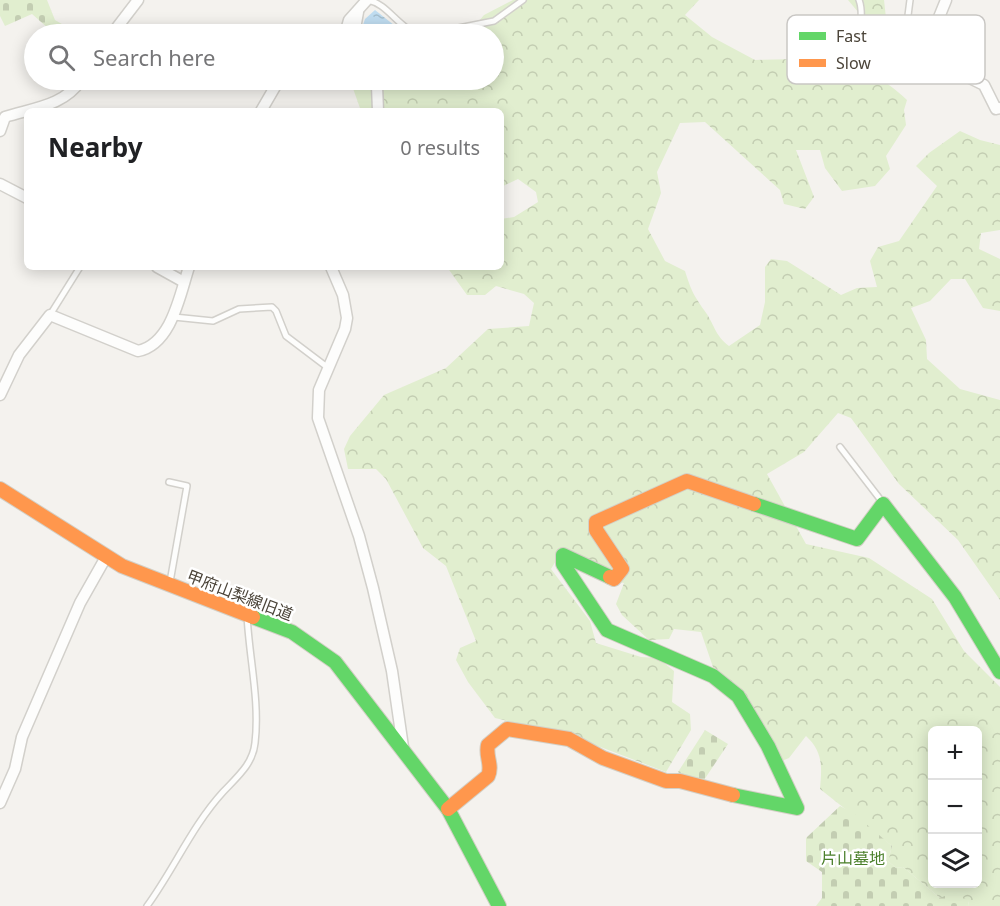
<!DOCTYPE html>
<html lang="en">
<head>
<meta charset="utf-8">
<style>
  body { margin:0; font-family:"Noto Sans","Noto Sans JP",sans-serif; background:#f2f2f2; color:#202124 }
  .controls { position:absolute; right:18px; bottom:18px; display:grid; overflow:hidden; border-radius:9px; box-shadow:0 3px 15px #0003 }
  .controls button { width:54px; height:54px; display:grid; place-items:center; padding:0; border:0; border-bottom:2px solid #e0e0e0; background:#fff; color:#202124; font:30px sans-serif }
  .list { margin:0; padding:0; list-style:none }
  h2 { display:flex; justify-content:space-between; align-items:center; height:78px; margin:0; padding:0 24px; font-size:26px }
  h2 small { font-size:20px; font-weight:400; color:#757577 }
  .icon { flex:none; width:33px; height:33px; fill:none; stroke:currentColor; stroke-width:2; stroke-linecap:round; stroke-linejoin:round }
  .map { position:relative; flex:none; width:1000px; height:906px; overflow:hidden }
  .search { position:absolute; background:#fff; box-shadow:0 3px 15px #0003; left:24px; top:24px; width:480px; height:66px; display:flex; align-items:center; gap:15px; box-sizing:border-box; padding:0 21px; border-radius:33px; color:#757577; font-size:22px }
  .panel { position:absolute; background:#fff; box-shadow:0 3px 15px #0003; left:24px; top:108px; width:480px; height:162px; border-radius:9px }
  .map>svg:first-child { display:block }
  .forest { fill:url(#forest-crowns); fill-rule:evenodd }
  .cemetery { fill:url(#cemetery-stones) }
  .water { fill:url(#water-ripples) }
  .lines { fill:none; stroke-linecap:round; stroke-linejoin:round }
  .lane-casing { stroke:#d2d0cb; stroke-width:8 }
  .street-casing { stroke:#d2d0cb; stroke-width:13 }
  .fast-casing { stroke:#d3cfc5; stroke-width:16 }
  .slow-casing { stroke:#d3cfc5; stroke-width:16 }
  .lane { stroke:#fdfdfc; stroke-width:5 }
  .street { stroke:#fdfdfc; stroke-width:10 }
  .fast { stroke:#63d668; stroke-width:14 }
  .slow { stroke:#ff974d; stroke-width:14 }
  .labels { text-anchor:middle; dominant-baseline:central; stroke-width:5; stroke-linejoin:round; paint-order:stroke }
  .street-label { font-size:16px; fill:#4b4439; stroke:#fff }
  .park-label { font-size:16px; fill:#4a7f2a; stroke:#fff }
  .key { fill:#fff; stroke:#c9c7c4; stroke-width:1.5 }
  .key-label { font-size:16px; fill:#4b4439 }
</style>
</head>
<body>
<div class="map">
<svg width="1000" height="906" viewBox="0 0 1000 906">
  <defs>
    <pattern id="forest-crowns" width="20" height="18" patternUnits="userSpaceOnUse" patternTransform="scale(1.5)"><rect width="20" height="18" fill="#e1eecf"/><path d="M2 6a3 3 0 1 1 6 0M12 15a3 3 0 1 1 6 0" fill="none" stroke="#c3cdb2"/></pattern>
    <pattern id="cemetery-stones" width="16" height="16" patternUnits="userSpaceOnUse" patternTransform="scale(1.5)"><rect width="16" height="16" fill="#e1eecf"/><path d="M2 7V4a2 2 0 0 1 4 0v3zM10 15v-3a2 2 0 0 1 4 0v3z" fill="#c3cdb2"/></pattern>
    <pattern id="water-ripples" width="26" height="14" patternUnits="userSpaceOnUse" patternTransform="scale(1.5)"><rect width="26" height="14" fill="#c0ddf1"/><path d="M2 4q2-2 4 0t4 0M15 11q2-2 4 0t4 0" fill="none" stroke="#a6bfcf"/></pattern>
  </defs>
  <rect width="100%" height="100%" fill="#f4f2ee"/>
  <g class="forest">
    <path d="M 513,0 L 699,0 L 685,15 L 712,37 L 755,60 L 798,59 L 807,40 C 851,29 845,43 871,70 C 882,81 896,89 907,100 L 904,110 L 906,125 L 886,156 L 890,169 L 875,186 L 842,191 L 825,168 L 820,150 L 796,150 L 814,197 L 805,209 L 784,204 L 780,190 L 705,122 L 680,123 L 657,172 L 661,193 L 648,229 L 665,261 L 685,271 C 691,290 693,294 704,310 C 714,323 715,336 729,346 L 760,325 L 765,302 L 765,267 L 771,259 L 787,261 L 841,295 L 857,288 L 877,287 L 870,261 L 878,247 L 899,241 L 937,186 L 916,166 L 929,153 L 960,131 L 980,140 L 1000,145 L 1000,230 L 981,233 L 979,249 L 1000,259 L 1000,311 L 983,308 L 965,279 L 951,279 L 930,301 L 911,308 L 926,340 L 927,359 L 960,389 L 1000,400 L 1000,600 L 958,540 L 899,484 L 851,418 L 838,413 L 804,452 L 767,474 L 806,544 L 869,558 L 932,599 L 964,651 L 1000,687 L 1000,906 L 968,906 L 969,901 L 940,898 L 903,867 L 896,868 L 888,861 L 892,846 L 820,789 C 822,766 823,752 806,736 L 789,758 L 779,762 L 714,670 L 701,632 L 674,629 L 669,639 L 649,640 L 622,615 L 616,604 L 624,583 L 592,577 L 557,559 L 551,569 L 590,621 L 596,643 L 641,657 L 658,658 L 674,671 L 672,702 L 690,714 L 691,730 L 666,772 L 569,735 L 495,718 L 468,682 L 456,660 L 460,648 L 476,641 L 446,566 L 423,548 L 386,479 L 376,469 L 348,469 L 344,449 L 350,436 L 384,395 L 446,368 L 488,329 L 529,326 L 534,303 L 524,294 L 496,286 L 485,295 L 467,295 L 447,267 L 501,267 L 501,219 L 514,217 L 538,202 L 536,192 L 518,179 L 501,187 L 501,111 L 361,111 L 350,80 L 494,80 L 494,34 L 468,34 L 484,15 ZM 932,730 L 978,730 L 978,884 L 932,884 Z"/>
    <polygon points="848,0 884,0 887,27 874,31"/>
  </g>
  <g class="cemetery">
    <polygon points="0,0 47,0 55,20 79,34 48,34 49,29 32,14 5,26 0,16"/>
    <polygon points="705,730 728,744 702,783 686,778 678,772"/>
    <polygon points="840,806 852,812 892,846 888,861 896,868 903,867 940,898 954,892 969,901 968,906 816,906 822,898 822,872 806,861 806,838"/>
  </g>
  <polygon class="water" points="375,10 404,33 405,34 360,34 365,19"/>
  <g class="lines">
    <g class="lane-casing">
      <g id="lane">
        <path d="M 368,0 C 388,4 398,28 419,34"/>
        <path d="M 859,0 C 864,12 859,25 862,38 C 870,83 907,55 928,42"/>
        <polyline points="910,0 906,31 913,52"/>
        <polyline points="428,34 494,21 523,0"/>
        <polyline points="50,315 80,267"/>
        <polyline points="174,317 213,321 239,309 272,307 276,311 286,336 327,367"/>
        <polyline points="840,447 883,503"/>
        <polyline points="169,482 187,486 170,582"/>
        <path d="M 147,906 C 174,869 192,826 223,792 C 237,777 253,764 255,743 C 260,701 249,657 247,615"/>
      </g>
    </g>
    <g class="street-casing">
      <g id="street">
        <polyline points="946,0 929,42 935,61 984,85 996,109 1000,108"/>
        <polyline points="112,34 138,0"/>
        <polyline points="345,34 349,20 367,0"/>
        <polyline points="354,34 358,12"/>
        <polyline points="373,80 377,86 378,111"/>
        <polyline points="261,111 279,80"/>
        <path d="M 0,131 L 5,117 C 33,108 64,106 81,80"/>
        <polyline points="0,184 27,198"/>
        <polyline points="157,267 184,282"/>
        <polyline points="331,267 343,295 347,318 345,329 319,390 318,418 359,536 373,588 392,671 403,747"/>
        <path d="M 0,395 L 19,355 L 50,315 L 138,351 C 172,344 180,294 189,267"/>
        <polyline points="0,803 15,769 22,737 80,603 106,557"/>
      </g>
    </g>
    <g class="fast-casing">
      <g id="fast">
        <polyline points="754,504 857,539 883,504 955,597 1000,672"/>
        <polyline points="610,577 563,555 563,564 607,630 713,676 738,696 768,746 797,808 733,795"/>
        <polyline points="253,617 292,632 335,662 448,809 499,906"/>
      </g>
    </g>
    <g class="slow-casing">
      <g id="slow">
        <polyline points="0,489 122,566 253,617"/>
        <polyline points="610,577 614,579 622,569 596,530 596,522 687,481 754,504"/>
        <path d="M 448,809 L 488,776 C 493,765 485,756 488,745 L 507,729 L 569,739 L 603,758 L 666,781 L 680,781 L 733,795"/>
      </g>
    </g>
    <use href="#lane" class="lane"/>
    <use href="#street" class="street"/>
    <use href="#fast" class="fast"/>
    <use href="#slow" class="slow"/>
  </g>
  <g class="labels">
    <g class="street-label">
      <text transform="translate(240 595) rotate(21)">甲府山梨線旧道</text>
    </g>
    <g class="park-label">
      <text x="853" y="858">片山墓地</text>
    </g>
  </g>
  <rect x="787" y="15" width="198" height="69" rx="9" class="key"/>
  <rect x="799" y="32" width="27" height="8" fill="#63d668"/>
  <rect x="799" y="59" width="27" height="8" fill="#ff974d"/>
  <g class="key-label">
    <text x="836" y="42">Fast</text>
    <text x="836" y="69">Slow</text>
  </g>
</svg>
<div class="controls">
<button>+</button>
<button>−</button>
<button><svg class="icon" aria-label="layers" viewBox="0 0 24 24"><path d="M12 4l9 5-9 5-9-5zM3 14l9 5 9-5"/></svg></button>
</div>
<div class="search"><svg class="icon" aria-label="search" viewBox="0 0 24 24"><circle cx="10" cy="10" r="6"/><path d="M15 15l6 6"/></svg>Search here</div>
<section class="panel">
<h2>Nearby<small>0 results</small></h2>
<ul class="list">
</ul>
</section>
</div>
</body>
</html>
